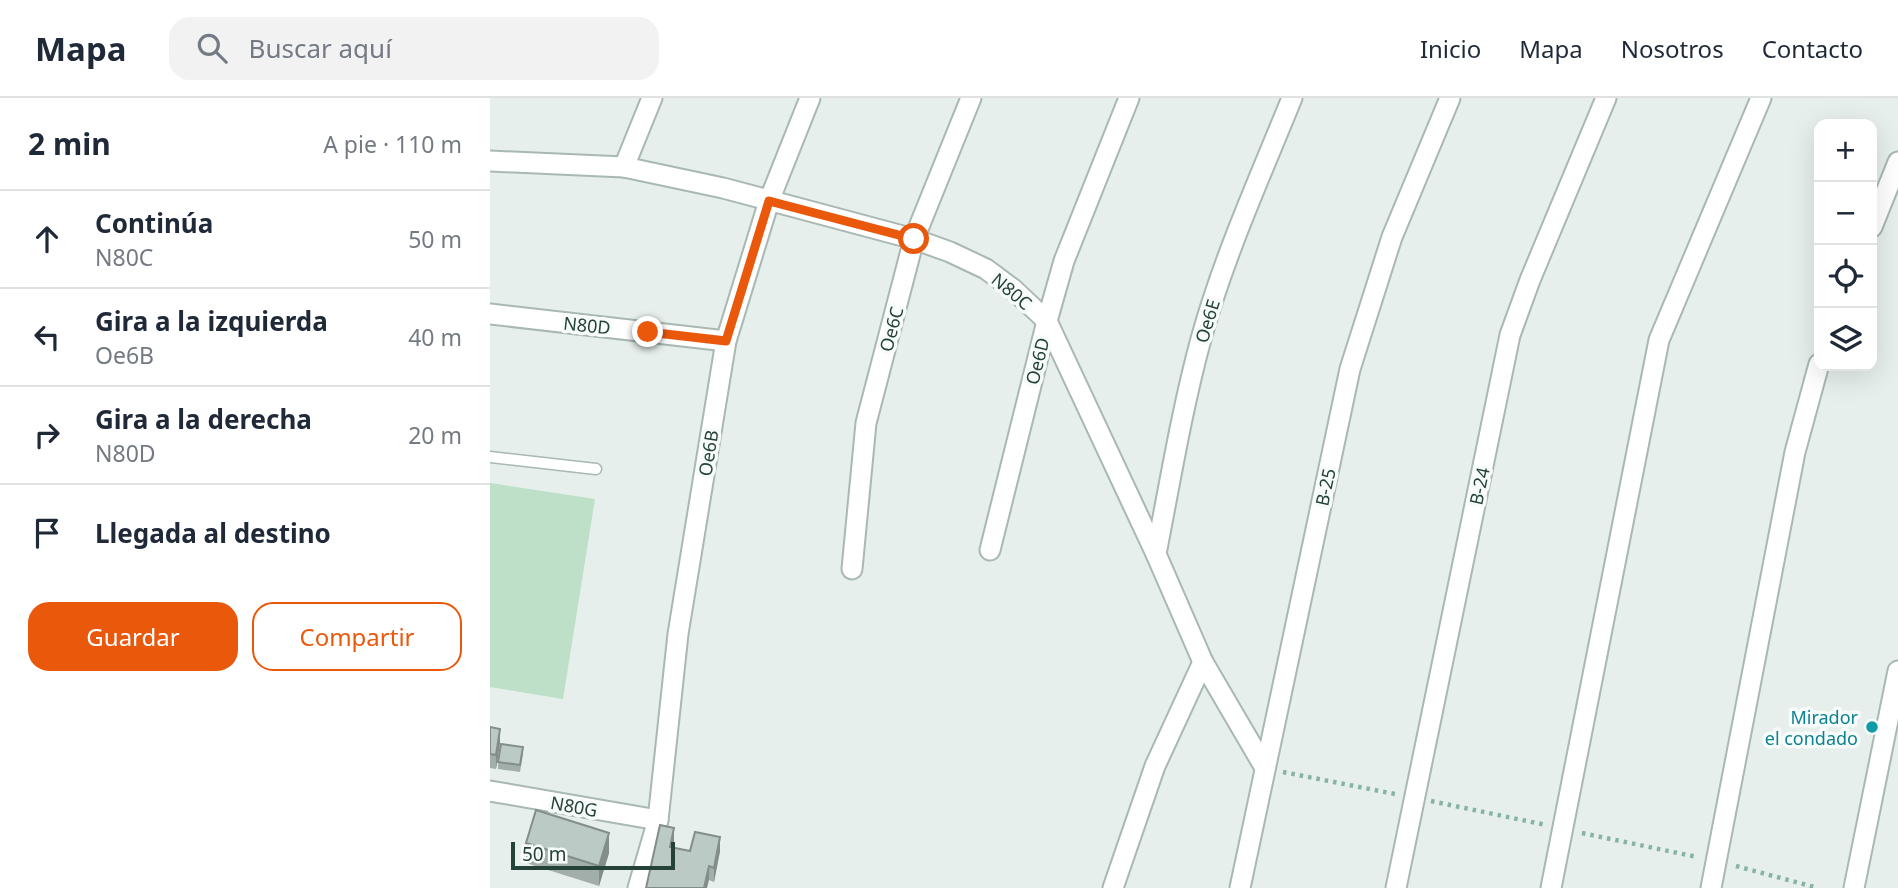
<!DOCTYPE html>
<html lang="es">
<head>
<meta charset="utf-8">
<style>
  body { margin:0; font-family:"Noto Sans",sans-serif; background:#f2f2f3; color:#1f2937 }
  .controls { position:absolute; right:21px; top:21px; display:grid; overflow:hidden; border-radius:14px; box-shadow:0 7px 28px #0002 }
  .controls button { width:63px; height:63px; display:grid; place-items:center; padding:0; border:0; border-bottom:2px solid #e0e1e3; background:#fff; color:#1f2937; font:35px sans-serif }
  .scale { position:absolute; left:21px; bottom:18px; width:164px; box-sizing:border-box; padding-left:7px; border:4px solid #24423a; border-top:0; font-size:19px; line-height:24px; white-space:nowrap; color:#24423a; -webkit-text-stroke:5px #f7fbf9; paint-order:stroke }
  .stop { position:absolute; width:21px; height:21px; margin:-16px; border:5px solid #ea580c; border-radius:50%; background:#fff }
  .stop.end { background:#ea580c; border-color:#fff; box-shadow:0 2px 7px #0008 }
  .list { margin:0; padding:0; list-style:none }
  h2 { display:flex; justify-content:space-between; align-items:center; height:91px; margin:0; padding:0 28px; font-size:30px }
  h2 small { font-size:23px; font-weight:400; color:#747a83 }
  .list li { display:grid; grid-template-columns:46px 1fr auto; gap:21px; align-items:center; box-sizing:border-box; height:98px; padding:0 28px; border-top:2px solid #e0e1e3 }
  .list b { display:block; font-size:26px; white-space:nowrap }
  .list p { margin:0; font-size:23px; white-space:nowrap; color:#747a83 }
  .list em { font-size:23px; font-style:normal; color:#747a83 }
  .actions { display:flex; gap:14px; padding:21px 28px }
  .actions a { flex:1; padding:16px 0; border:2px solid #ea580c; border-radius:21px; text-align:center; font-size:24px; color:#ea580c }
  .actions .main { background:#ea580c; color:#fff }
  .icon { flex:none; width:38px; height:38px; fill:none; stroke:currentColor; stroke-width:2; stroke-linecap:round; stroke-linejoin:round }
  .map { position:relative; flex:none; width:1408px; height:790px; overflow:hidden }
  header { display:flex; align-items:center; gap:42px; box-sizing:border-box; height:98px; padding:0 35px; background:#fff; border-bottom:2px solid #e0e1e3 }
  header strong { font-size:33px }
  nav { display:flex; gap:38px; margin-inline-start:auto; font-size:24px }
  .search { width:490px; height:63px; background:#f2f2f3; display:flex; align-items:center; gap:18px; box-sizing:border-box; padding:0 24px; border-radius:21px; color:#747a83; font-size:26px }
  main { display:flex }
  aside { flex:1; background:#fff }
  .map>svg:first-child { display:block }
  .green { fill:#bfe0c8 }
  .lines { fill:none; stroke-linecap:round; stroke-linejoin:round }
  .lane-casing { stroke:#a8b8b2; stroke-width:13 }
  .street-casing { stroke:#a8b8b2; stroke-width:23 }
  .path { stroke:#86b3a5; stroke-width:4.5; stroke-dasharray:3.5 5; stroke-linecap:butt }
  .lane { stroke:#fff; stroke-width:10 }
  .street { stroke:#fff; stroke-width:19 }
  .wall { fill:#a1aea9 }
  .shaded-wall { fill:#838d89 }
  .building { fill:#bbcac4; stroke:#838d89; stroke-width:2 }
  .route { stroke:#ea580c; stroke-width:9 }
  .culture-dot { fill:#0f9aa8; stroke:#f7fbf9; stroke-width:2.5 }
  .labels { text-anchor:middle; dominant-baseline:central; stroke-width:7; stroke-linejoin:round; paint-order:stroke }
  .street-label { font-size:18px; fill:#24423a; stroke:#f7fbf9 }
  .culture-label { font-size:18px; fill:#0d838f; stroke:#f7fbf9; text-anchor:end }
</style>
</head>
<body>
<header>
<strong>Mapa</strong>
<div class="search"><svg class="icon" aria-label="search" viewBox="0 0 24 24"><circle cx="10" cy="10" r="6"/><path d="M15 15l6 6"/></svg>Buscar aquí</div>
<nav><a>Inicio</a><a>Mapa</a><a>Nosotros</a><a>Contacto</a></nav>
</header>
<main>
<aside>
<h2>2 min<small>A pie · 110 m</small></h2>
<ul class="list">
<li><svg class="icon" aria-label="ahead" viewBox="0 0 24 24"><path d="M12 20V5M6 11l6-6 6 6"/></svg><div><b>Continúa</b><p>N80C</p></div><em>50 m</em></li>
<li><svg class="icon" aria-label="left" viewBox="0 0 24 24"><path d="M17 20v-9H6M10 6l-5 5 5 5"/></svg><div><b>Gira a la izquierda</b><p>Oe6B</p></div><em>40 m</em></li>
<li><svg class="icon" aria-label="right" viewBox="0 0 24 24"><path d="M7 20v-9h11M14 6l5 5-5 5"/></svg><div><b>Gira a la derecha</b><p>N80D</p></div><em>20 m</em></li>
<li><svg class="icon" aria-label="arrive" viewBox="0 0 24 24"><path d="M6 21V4h12l-3 4 3 4H6"/></svg><div><b>Llegada al destino</b></div></li>
</ul>
<div class="actions"><a class="main">Guardar</a><a>Compartir</a></div>
</aside>
<div class="map">
<svg width="1408" height="790" viewBox="0 0 1408 790">
  <rect width="100%" height="100%" fill="#e6efeb"/>
  <polygon class="green" points="0,385 105,401 73,601 0,589"/>
  <g class="lines">
    <g class="lane-casing">
      <polyline id="lane" points="0,359 106,371"/>
    </g>
    <g class="street-casing">
      <g id="street">
        <polyline points="0,63 134,69 233,90 424,141 460,154 496,171 523,191 557,223 666,456 713,564 775,670"/>
        <polyline points="134,69 162,0"/>
        <polyline points="1382,129 1408,64"/>
        <polyline points="0,216 236,243"/>
        <polyline points="500,452 557,223 574,163 639,0"/>
        <path d="M 666,456 C 680,384 692,311 711,241 C 734,158 770,79 802,0"/>
        <polyline points="362,471 376,325 424,141 481,0"/>
        <polyline points="0,693 168,722"/>
        <polyline points="148,790 168,722 188,536 236,243 279,103 320,0"/>
        <polyline points="623,790 665,668 713,564"/>
        <polyline points="750,790 860,271 902,139 960,0"/>
        <polyline points="906,790 1020,237 1040,182 1116,0"/>
        <polyline points="1061,790 1169,242 1271,0"/>
        <polyline points="1221,790 1305,354 1329,266"/>
        <polyline points="1364,790 1408,573"/>
      </g>
    </g>
    <g class="path">
      <polyline points="793,674 905,696"/>
      <polyline points="941,703 1056,727"/>
      <polyline points="1092,735 1207,759"/>
      <polyline points="1246,768 1328,790"/>
    </g>
    <use href="#lane" class="lane"/>
    <use href="#street" class="street"/>
  </g>
  <g class="wall">
    <polygon points="0,629 10,645 6,671 0,670"/>
    <polygon points="33,656 30,674 8,671 8,664"/>
    <polygon points="184,744 183,749 200,753 230,753 224,784 219,782 156,790"/>
    <polygon points="36,745 119,755 109,788 36,765"/>
  </g>
  <g class="shaded-wall">
    <polygon points="10,631 10,645 6,671 6,657"/>
    <polygon points="184,730 184,744 180,763 180,749"/>
    <polygon points="119,735 119,755 109,788 109,768"/>
    <polygon points="230,739 230,753 224,784 224,770"/>
    <polygon points="219,768 219,782 217,790 214,790"/>
  </g>
  <g class="building">
    <polygon points="0,629 10,631 6,657 0,656"/>
    <polygon points="11,646 33,649 30,667 8,664"/>
    <polygon points="46,712 119,735 109,768 36,745"/>
    <polygon points="170,727 184,730 180,749 200,753 205,734 230,739 224,770 219,768 214,790 156,790"/>
  </g>
  <g class="lines">
    <polyline class="route" points="158,234 236,243 279,103 424,141"/>
  </g>
  <circle class="culture-dot" cx="1382" cy="629" r="7"/>
  <g class="labels">
    <g class="street-label">
      <text transform="translate(522 193) rotate(40)">N80C</text>
      <text transform="translate(717 223) rotate(-73)">Oe6E</text>
      <text transform="translate(97 227) rotate(6)">N80D</text>
      <text transform="translate(401 231) rotate(-75)">Oe6C</text>
      <text transform="translate(547 263) rotate(-76)">Oe6D</text>
      <text transform="translate(218 355) rotate(-81)">Oe6B</text>
      <text transform="translate(989 388) rotate(-78)">B-24</text>
      <text transform="translate(835 389) rotate(-78)">B-25</text>
      <text transform="translate(84 708) rotate(10)">N80G</text>
    </g>
    <g class="culture-label">
      <text x="1368" y="619">Mirador<tspan x="1368" dy="21">el condado</tspan></text>
    </g>
  </g>
</svg>
<div class="controls">
<button>+</button>
<button>−</button>
<button><svg class="icon" aria-label="locate" viewBox="0 0 24 24"><circle cx="12" cy="12" r="6"/><path d="M12 2v4M12 18v4M2 12h4M18 12h4"/></svg></button>
<button><svg class="icon" aria-label="layers" viewBox="0 0 24 24"><path d="M12 4l9 5-9 5-9-5zM3 14l9 5 9-5"/></svg></button>
</div>
<div class="scale">50 m</div>
<div class="stop" style="left:424px;top:141px"></div>
<div class="stop end" style="left:158px;top:234px"></div>
</div>
</main>
</body>
</html>
